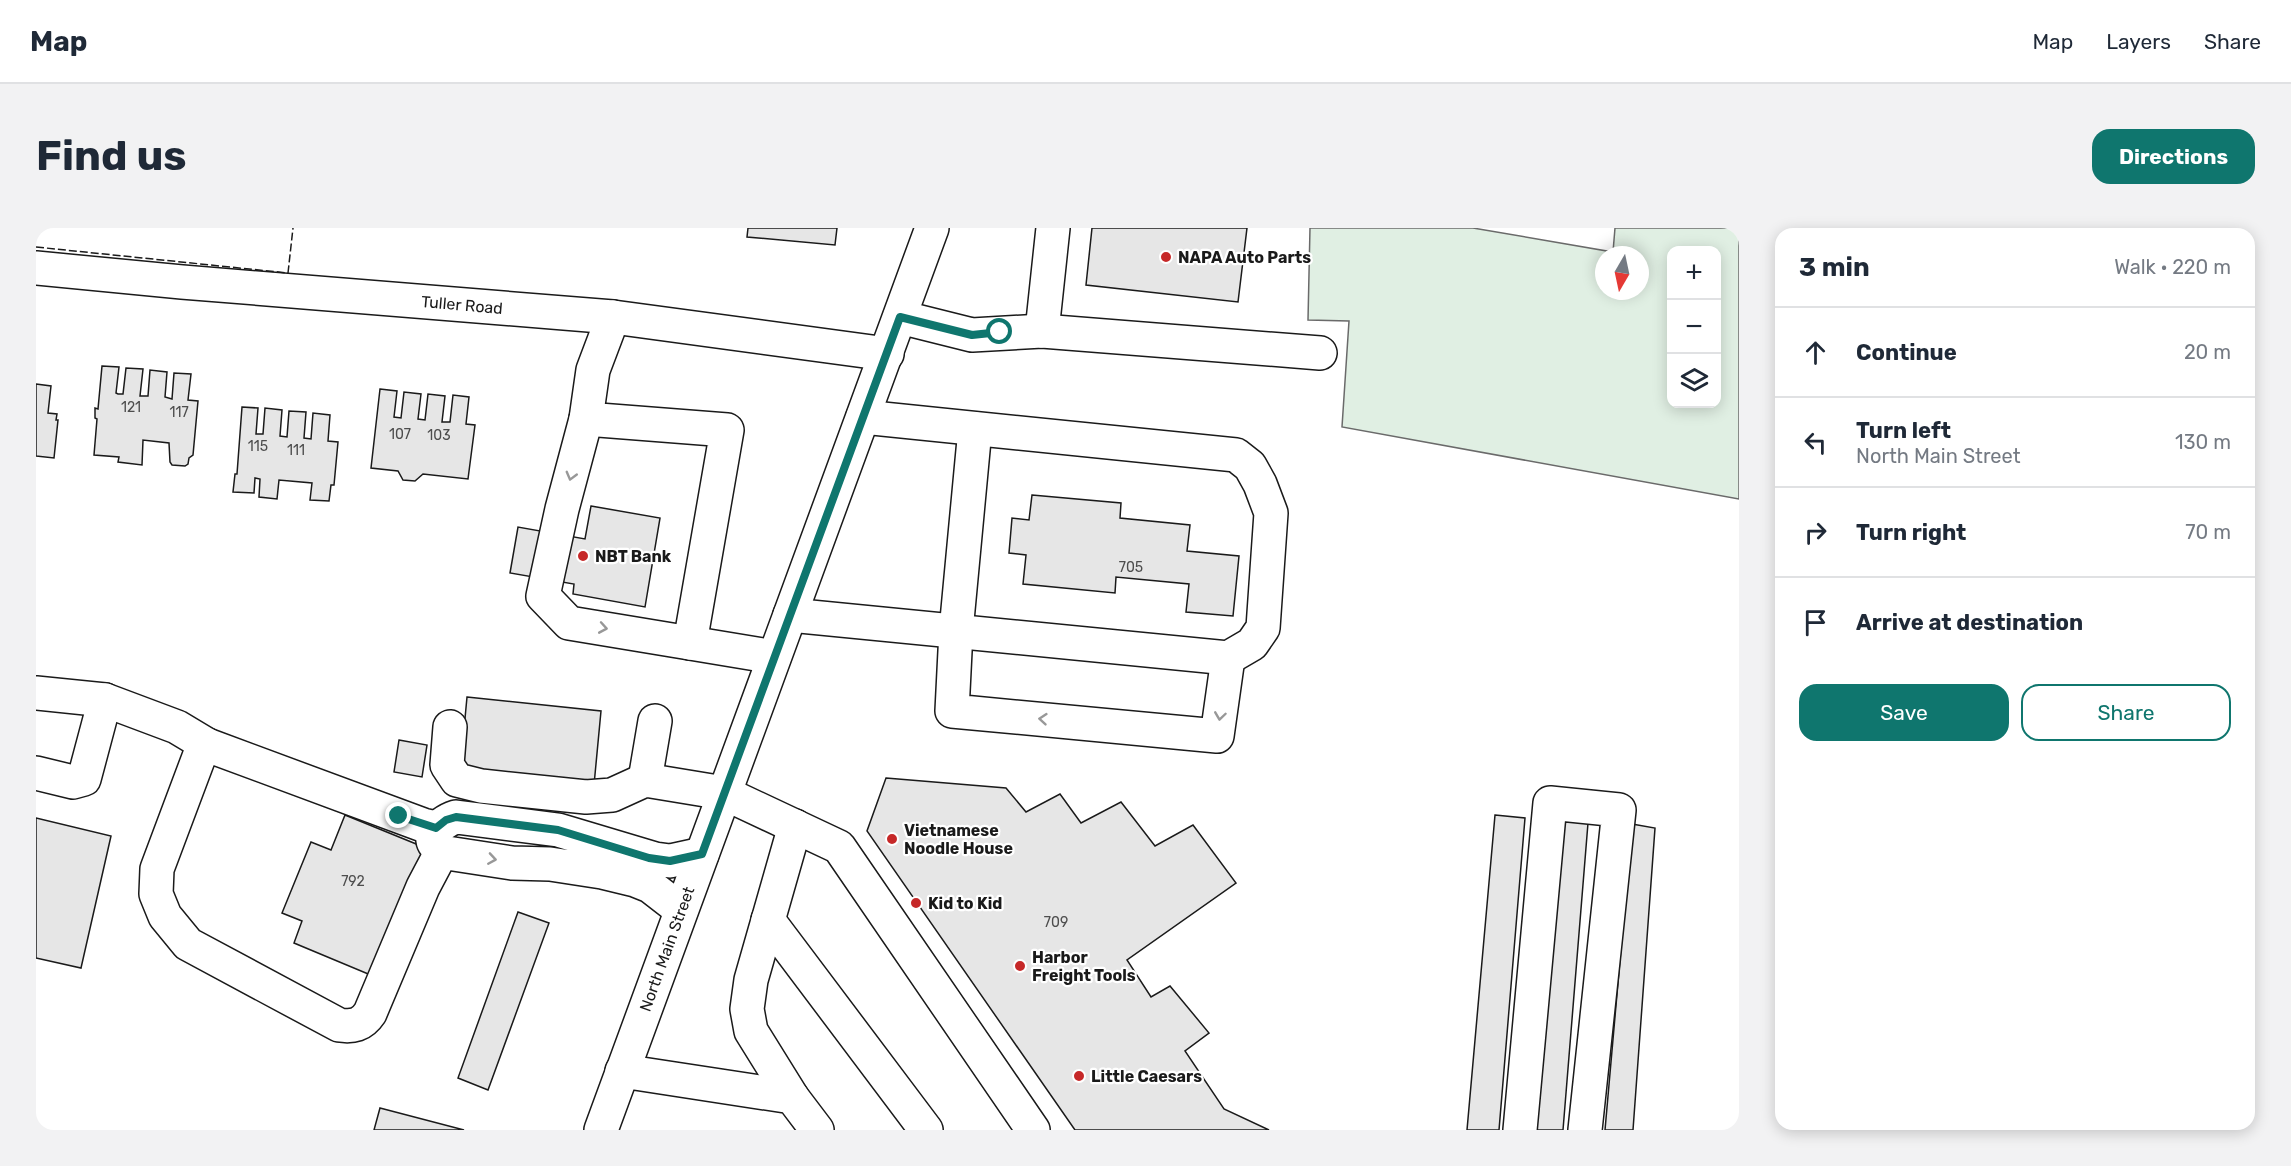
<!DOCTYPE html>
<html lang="en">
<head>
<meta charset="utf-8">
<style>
  body { margin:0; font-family:Rubik,sans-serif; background:#f2f2f3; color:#1f2937 }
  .controls { position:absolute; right:18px; top:18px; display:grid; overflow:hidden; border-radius:12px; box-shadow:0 3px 15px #0003 }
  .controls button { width:54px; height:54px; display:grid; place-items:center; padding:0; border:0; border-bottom:2px solid #e0e1e3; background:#fff; color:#1f2937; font:30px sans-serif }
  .compass { position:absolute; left:1559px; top:18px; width:54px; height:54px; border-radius:50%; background:#fff; box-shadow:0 3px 15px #0003; rotate:189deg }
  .stop { position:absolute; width:18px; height:18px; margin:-14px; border:4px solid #0f766e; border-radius:50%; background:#fff }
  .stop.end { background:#0f766e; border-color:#fff; box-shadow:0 2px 6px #0008 }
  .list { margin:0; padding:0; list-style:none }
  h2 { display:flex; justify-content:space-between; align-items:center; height:78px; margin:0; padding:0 24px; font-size:26px }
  h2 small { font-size:20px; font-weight:400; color:#747a83 }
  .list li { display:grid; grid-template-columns:39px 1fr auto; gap:18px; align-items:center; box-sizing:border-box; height:90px; padding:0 24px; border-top:2px solid #e0e1e3 }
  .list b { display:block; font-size:22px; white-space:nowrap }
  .list p { margin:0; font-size:20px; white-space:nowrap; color:#747a83 }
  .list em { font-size:20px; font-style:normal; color:#747a83 }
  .actions { display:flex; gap:12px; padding:18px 24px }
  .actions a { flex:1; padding:14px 0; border:2px solid #0f766e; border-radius:18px; text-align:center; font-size:21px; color:#0f766e }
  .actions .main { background:#0f766e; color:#fff }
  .icon { flex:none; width:33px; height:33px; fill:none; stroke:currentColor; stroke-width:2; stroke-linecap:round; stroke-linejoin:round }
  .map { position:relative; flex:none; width:1703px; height:902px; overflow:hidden; border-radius:18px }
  header { display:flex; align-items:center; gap:36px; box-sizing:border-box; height:84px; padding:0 30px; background:#fff; border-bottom:2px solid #e0e1e3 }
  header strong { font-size:28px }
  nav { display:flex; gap:33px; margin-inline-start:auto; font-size:21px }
  .intro { display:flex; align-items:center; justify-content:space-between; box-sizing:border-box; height:144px; padding:0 36px }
  h1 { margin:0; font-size:42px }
  .button { padding:15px 27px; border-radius:18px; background:#0f766e; color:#fff; font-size:21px; font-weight:700 }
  main { display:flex; gap:36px; padding:0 36px }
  aside { flex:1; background:#fff; border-radius:18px; box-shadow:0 3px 15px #0003 }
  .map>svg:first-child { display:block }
  .green { fill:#e0efe3; stroke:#6a6a6a; stroke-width:1.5; fill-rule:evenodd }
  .building { fill:#e6e6e6; stroke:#1a1a1a; stroke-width:1.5 }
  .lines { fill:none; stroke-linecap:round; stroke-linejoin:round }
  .minor-casing { stroke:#1a1a1a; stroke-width:36 }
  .major-casing { stroke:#1a1a1a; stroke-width:36 }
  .minor { stroke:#fff; stroke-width:33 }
  .major { stroke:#fff; stroke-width:33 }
  .fence { stroke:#1a1a1a; stroke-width:1.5; stroke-dasharray:8 3; stroke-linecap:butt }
  .oneway { stroke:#989898 }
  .route { stroke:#0f766e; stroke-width:8 }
  .poi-dot { fill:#c62828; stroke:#fff; stroke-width:2 }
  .labels { text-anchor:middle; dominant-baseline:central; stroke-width:4.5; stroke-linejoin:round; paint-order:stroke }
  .number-label { font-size:14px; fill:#4d4d4d }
  .poi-label { font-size:16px; font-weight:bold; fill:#1a1a1a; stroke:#fff; text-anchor:start }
  .street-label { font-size:16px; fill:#1a1a1a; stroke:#fff }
</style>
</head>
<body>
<header>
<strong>Map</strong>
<nav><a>Map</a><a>Layers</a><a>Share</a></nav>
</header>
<div class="intro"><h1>Find us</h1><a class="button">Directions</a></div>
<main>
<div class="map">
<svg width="1703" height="902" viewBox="0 0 1703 902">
  <rect width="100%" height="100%" fill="#fff"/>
  <path class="green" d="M 1274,0 L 1437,0 L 1577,24 L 1579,0 L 1703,0 L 1703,271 L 1306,199 L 1313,93 L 1272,92 ZM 1636,22 L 1680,22 L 1680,176 L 1636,176 ZM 1568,27 L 1604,27 L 1604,63 L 1568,63 Z"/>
  <g class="building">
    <polygon points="712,0 801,0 799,17 711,9"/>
    <polygon points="1056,0 1211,0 1202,74 1050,57"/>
    <polygon points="66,138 83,139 80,165 82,166 87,166 90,140 107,141 104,168 112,168 114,142 131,144 129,169 136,171 138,145 155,146 152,172 162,173 157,227 153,230 152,236 149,238 136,237 134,234 133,215 107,212 106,237 82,234 83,229 58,227 61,191 59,190 59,180 62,181"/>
    <polygon points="0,156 15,158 12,185 21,186 20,192 22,192 18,230 0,228"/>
    <polygon points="344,161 361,163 358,189 365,190 368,164 385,166 382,191 389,192 392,166 409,168 406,194 414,194 417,167 433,169 430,196 439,197 432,251 387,246 379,253 367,252 362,243 335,240"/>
    <polygon points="206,179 222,180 220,206 227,206 229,180 246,182 244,208 251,209 253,183 270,184 268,210 275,211 277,185 294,187 292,213 302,214 298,257 295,257 293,273 274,272 276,255 243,252 241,271 223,269 224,251 219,250 218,265 197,264 199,246 201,246"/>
    <polygon points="996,267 1085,275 1084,290 1154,297 1151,323 1203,328 1197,388 1150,384 1153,356 1080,349 1079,365 987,356 990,327 973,325 976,290 993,292"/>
    <polygon points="555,278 624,290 609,379 537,366 538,356 474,345 482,299 549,311"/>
    <polygon points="431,469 565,483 558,557 424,544"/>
    <polygon points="363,512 391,517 386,549 358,544"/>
    <polygon points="850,550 970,560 990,584 1024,566 1045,595 1085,574 1119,618 1157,597 1200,655 1091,732 1115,769 1134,758 1173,805 1149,823 1188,881 1233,902 1039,902 831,603"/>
    <polygon points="309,587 390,620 337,748 258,715 266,693 246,685 275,614 295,622"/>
    <polygon points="1459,587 1489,590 1463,902 1431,902"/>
    <polygon points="0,590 75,608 45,740 0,730"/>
    <polygon points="1520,591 1552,595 1527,902 1494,902"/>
    <polygon points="1596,596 1619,600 1597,902 1569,902"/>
    <polygon points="482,684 513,695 452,862 422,850"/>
    <polygon points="344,880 428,902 338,902"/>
  </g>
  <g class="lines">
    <g class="minor-casing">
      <g id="minor">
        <polyline points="0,40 146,54 577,89 851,126"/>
        <polyline points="577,89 557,142 550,191 691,202 654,415 738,429"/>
        <polyline points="864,89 936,107 1006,103 1284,125"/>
        <polyline points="1006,103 1017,0"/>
        <polyline points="550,191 526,281 507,368 533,395 654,415"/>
        <polyline points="939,201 920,403 916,483 1181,508 1192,430"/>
        <polyline points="754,387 1192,430 1216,416 1227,400 1235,285 1224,256 1214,238 1200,227 827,189"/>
        <polyline points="0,465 69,472 141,499 171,517"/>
        <polyline points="414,499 411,537 421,552 445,558 550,569 576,567 609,552 688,565 803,619 997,902"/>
        <polyline points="0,545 37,554 48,551 69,472"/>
        <polyline points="609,552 619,493"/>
        <path d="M 400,600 L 387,597 L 171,517 L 166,521 L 121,641 L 120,666 L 129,688 L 152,716 L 303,797 C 317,799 326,797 334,785 L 387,659 L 406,623"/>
        <path d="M 645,682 L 614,658 L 599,652 L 566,644 L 514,636 L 476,635 L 411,625 C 384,615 401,595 420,589 L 522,602 L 619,631 L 634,633 L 666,626"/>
        <polyline points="732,692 890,902"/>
        <polyline points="586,843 756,869 781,902"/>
        <polyline points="756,869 715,803 711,781 715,752 759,598"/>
        <polyline points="1484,902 1514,575 1583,582 1549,902"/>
      </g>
    </g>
    <g class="major-casing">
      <polyline id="major" points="565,902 896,0"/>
    </g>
    <use href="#minor" class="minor"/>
    <use href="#major" class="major"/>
    <polyline class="fence" points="0,19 252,45 257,0"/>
  </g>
  <defs><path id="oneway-chevron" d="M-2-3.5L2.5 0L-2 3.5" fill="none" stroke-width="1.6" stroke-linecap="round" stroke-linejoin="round" transform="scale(1.5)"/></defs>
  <g class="oneway">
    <use href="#oneway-chevron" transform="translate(535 248) rotate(105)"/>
    <use href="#oneway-chevron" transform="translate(567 400) rotate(10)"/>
    <use href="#oneway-chevron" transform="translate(1184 488) rotate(98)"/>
    <use href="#oneway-chevron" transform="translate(1007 491) rotate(-175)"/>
    <use href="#oneway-chevron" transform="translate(456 631) rotate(9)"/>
  </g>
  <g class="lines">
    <polyline class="route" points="363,588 400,600 410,592 420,589 522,602 613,630 634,633 666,626 864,89 936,107 964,104"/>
  </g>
  <g class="poi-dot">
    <circle cx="1130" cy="29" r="6"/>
    <circle cx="547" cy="328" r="6"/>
    <circle cx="856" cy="611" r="6"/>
    <circle cx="880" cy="675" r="6"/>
    <circle cx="984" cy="738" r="6"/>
    <circle cx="1043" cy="848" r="6"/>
  </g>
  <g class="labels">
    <g class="number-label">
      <text x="95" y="179">121</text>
      <text x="143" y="184">117</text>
      <text x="364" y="206">107</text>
      <text x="403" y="207">103</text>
      <text x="222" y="218">115</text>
      <text x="260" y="222">111</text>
      <text x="1095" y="339">705</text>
      <text x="317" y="653">792</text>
      <text x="1020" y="694">709</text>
    </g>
    <g class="poi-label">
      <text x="1142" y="29">NAPA Auto Parts</text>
      <text x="559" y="328">NBT Bank</text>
      <text x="868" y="602">Vietnamese<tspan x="868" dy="18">Noodle House</tspan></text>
      <text x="892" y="675">Kid to Kid</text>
      <text x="996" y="729">Harbor<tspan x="996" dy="18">Freight Tools</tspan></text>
      <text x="1055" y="848">Little Caesars</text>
    </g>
    <g class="street-label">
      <text transform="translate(426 77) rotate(5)">Tuller Road</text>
      <text transform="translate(631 721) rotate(-70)">North Main Street</text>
    </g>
  </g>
</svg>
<div class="controls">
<button>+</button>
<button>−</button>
<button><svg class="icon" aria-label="layers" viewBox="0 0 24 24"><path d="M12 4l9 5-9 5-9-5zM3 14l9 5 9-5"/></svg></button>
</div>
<svg class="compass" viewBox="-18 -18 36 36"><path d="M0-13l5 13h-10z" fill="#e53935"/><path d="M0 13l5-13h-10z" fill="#747a83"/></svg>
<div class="stop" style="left:964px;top:104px"></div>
<div class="stop end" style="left:363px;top:588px"></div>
</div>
<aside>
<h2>3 min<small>Walk · 220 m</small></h2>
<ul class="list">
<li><svg class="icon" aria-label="ahead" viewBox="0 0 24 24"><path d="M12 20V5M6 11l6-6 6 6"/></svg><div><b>Continue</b></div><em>20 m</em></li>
<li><svg class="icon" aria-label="left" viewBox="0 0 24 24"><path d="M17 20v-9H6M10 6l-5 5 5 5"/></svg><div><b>Turn left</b><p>North Main Street</p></div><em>130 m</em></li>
<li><svg class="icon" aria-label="right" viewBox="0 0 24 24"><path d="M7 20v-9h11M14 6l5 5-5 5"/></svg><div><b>Turn right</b></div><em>70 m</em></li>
<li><svg class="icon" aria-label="arrive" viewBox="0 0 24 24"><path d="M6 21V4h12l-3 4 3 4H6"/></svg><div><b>Arrive at destination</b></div></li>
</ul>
<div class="actions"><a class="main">Save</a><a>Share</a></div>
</aside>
</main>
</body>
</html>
